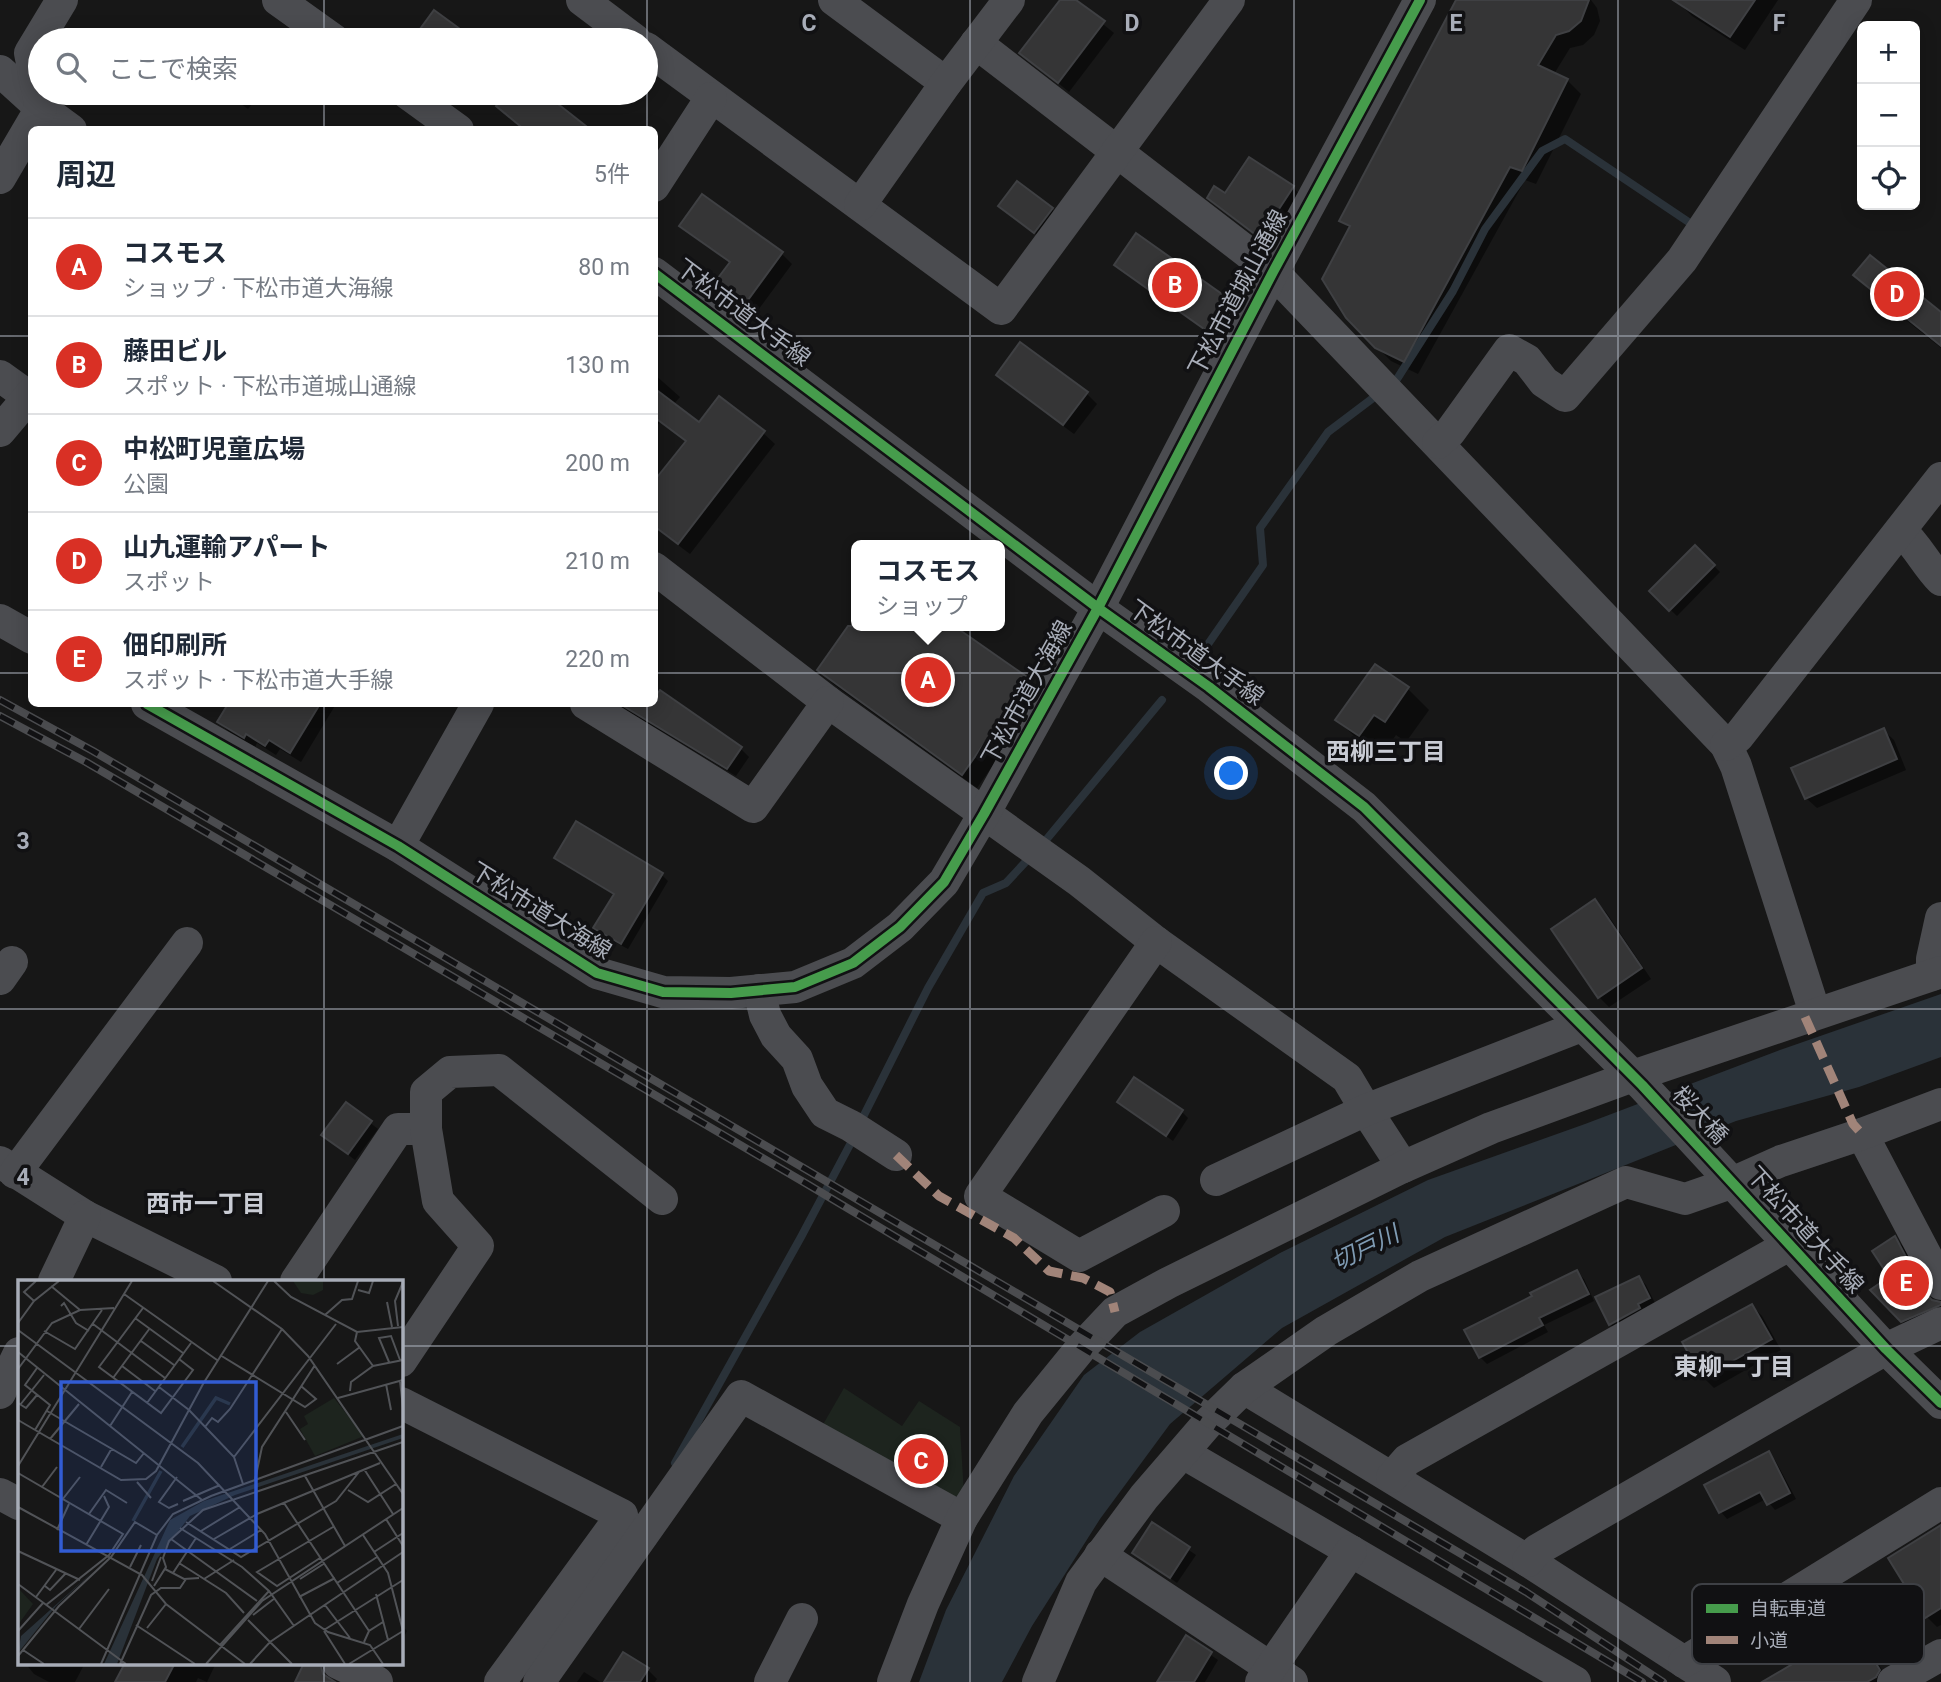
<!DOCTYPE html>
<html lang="ja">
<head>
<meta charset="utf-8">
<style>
  body { margin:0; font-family:Roboto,"Noto Sans JP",sans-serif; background:#f6f6f7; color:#1f2937 }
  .controls { position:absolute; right:21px; top:21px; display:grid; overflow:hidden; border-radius:10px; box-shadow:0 4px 18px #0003 }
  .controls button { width:63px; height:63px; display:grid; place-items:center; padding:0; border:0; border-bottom:2px solid #e0e1e3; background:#fff; color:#1f2937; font:35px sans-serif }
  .you { position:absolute; left:1232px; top:774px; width:24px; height:24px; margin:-18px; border:5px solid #fff; border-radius:50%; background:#1a73e8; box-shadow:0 0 0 10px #1a73e833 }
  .badge { display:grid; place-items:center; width:46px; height:46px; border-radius:50%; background:#d93025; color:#fff; font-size:23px; font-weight:700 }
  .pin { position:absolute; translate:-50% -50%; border:4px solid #fff; box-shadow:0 2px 7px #0006 }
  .popup { position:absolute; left:851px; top:540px; width:154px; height:91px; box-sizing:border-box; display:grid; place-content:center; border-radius:10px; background:#fff; filter:drop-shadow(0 2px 5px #0005); font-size:23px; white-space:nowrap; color:#747a83 }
  .popup b { font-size:26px; color:#1f2937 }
  .popup::after { content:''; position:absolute; left:50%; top:100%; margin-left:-14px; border:14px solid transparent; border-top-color:#fff }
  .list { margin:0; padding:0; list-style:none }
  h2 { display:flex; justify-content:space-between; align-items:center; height:91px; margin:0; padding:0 28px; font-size:30px }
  h2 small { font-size:23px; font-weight:400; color:#747a83 }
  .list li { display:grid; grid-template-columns:46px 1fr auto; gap:21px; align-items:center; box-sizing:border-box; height:98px; padding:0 28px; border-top:2px solid #e0e1e3 }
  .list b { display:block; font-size:26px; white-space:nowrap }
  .list p { margin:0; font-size:23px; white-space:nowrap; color:#747a83 }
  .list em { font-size:23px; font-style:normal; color:#747a83 }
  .icon { flex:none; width:38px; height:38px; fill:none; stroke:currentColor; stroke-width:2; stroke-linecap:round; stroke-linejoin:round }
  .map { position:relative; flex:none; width:1941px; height:1682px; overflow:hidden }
  .search { position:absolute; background:#fff; box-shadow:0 4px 18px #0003; left:28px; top:28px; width:630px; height:77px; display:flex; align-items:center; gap:18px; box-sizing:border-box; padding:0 24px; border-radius:38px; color:#747a83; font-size:26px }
  .panel { position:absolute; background:#fff; box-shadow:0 4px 18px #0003; left:28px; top:126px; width:630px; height:581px; border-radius:10px }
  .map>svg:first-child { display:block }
  .green { fill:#1d241e }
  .water { fill:#2a3239 }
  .shadow { fill:#0007 }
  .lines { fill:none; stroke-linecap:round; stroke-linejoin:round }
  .stream { stroke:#2a3239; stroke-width:8 }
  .building { fill:#353536; stroke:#3f4043; stroke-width:2 }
  .minor { stroke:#4b4c50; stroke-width:32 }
  .rail-casing { stroke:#4b4c4f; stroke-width:8 }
  .rail { stroke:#111113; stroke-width:5; stroke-dasharray:16; stroke-linecap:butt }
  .quiet { stroke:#a18479; stroke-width:9; stroke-dasharray:18 9; stroke-linecap:butt }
  .cycleway-casing { stroke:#111113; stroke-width:15 }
  .cycleway { stroke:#469c4c; stroke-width:10 }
  .grid { fill:none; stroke:#a8adb8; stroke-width:2; stroke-opacity:0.55 }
  .labels { text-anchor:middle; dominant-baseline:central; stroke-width:7; stroke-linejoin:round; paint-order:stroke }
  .street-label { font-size:23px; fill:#a8adb8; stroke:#111113 }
  .neighbourhood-label { font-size:24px; font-weight:bold; fill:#c9ccd4; stroke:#111113 }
  .water-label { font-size:24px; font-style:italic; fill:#7f9bb3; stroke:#111113 }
  .inset-river { fill:none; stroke:#2a3239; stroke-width:3.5 }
  .inset-road { fill:none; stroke:#515357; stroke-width:2 }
  .view { fill:#325cd3; fill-opacity:0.15; stroke:#325cd3; stroke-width:3.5 }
  .inset-edge { fill:none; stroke:#a8adb8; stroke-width:3.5 }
  .key { fill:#111113; stroke:#3e4045; stroke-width:2 }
  .key-label { font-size:19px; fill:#a8adb8 }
  .grid-label { font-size:23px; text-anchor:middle; font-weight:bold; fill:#a8adb8; stroke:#111113; stroke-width:7; stroke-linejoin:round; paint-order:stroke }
</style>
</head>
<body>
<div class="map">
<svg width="1941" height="1682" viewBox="0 0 1941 1682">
  <rect width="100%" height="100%" fill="#171717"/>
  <polygon class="green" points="844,1388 902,1426 919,1401 960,1427 964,1495 945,1498 821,1428"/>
  <polygon class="water" points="1941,994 1941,1057 1859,1087 1736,1121 1445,1237 1282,1328 1170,1424 1100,1519 1032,1626 1002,1682 919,1682 946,1610 1014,1476 1084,1375 1140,1332 1280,1253 1428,1180 1585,1124 1780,1050"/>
  <g class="shadow">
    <polygon points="1062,0 1073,0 1114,33 1069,92 1022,53"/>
    <polygon points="1458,0 1591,0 1597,8 1600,21 1594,35 1583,45 1570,48 1554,74 1567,80 1581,94 1536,184 1525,180 1418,374 1391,361 1347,317 1350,229 1341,220"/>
    <polygon points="1680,0 1778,0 1745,50 1692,16 1678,2"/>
    <polygon points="165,93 178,93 172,99"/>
    <polygon points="226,93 261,93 248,109"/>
    <polygon points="1293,187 1303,198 1271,247 1209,197"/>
    <polygon points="1052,209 1058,216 1042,238 1007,212"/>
    <polygon points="682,226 782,254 792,264 756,313 718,282 731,264 692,236"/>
    <polygon points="1116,264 1235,305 1245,316 1225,345 1127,275"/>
    <polygon points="1855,275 1941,314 1941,348 1876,296"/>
    <polygon points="654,374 680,397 673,405 699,425 763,433 775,444 690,554 654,527 654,484 687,442 660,422 654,430"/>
    <polygon points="998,375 1087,394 1097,404 1074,434 1008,385"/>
    <polygon points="1695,547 1720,572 1677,616 1651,591"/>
    <polygon points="856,617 856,626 951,626 1029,680 1043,694 977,788 833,684 819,670"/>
    <polygon points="1376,666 1408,689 1429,710 1406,742 1396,735 1381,756 1358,740 1338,720"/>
    <polygon points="654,689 741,749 749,757 736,776 616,704 654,704"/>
    <polygon points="230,704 336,704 301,762 280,749 276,755 257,743 255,747 229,732 219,722"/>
    <polygon points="1883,730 1894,740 1906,770 1817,808 1806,798"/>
    <polygon points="556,857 661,874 668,881 628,949 602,935 596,928 615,895 563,864"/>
    <polygon points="1595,901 1606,912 1651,979 1609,1007 1599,997"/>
    <polygon points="1119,1102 1182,1112 1188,1118 1173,1141"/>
    <polygon points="346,1104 378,1129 355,1160 330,1141"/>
    <polygon points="1894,1238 1905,1248 1933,1302 1941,1303 1941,1318 1912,1331 1872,1290 1891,1277"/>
    <polygon points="1577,1272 1584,1279 1594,1301 1544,1325 1548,1332 1487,1364 1480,1357"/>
    <polygon points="1639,1278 1646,1285 1656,1305 1617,1331 1610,1324"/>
    <polygon points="1752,1306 1762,1316 1781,1350 1714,1388 1703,1377 1684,1343"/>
    <polygon points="1768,1453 1775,1460 1796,1499 1775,1510 1766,1499 1727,1519 1721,1512 1707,1486"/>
    <polygon points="1152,1525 1196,1555 1177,1583 1134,1552"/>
    <polygon points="1941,1526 1941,1625 1937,1627 1927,1617 1890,1558"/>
    <polygon points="401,1625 407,1631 401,1642"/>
    <polygon points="1849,1633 1872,1653 1889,1682 1765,1682"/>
    <polygon points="1186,1638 1218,1660 1205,1682 1164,1682"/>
    <polygon points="623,1654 648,1670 657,1679 655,1682 606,1682"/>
    <polygon points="25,1663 85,1663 75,1682 49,1682 34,1674"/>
    <polygon points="127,1663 216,1663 207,1682 198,1678 196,1682 117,1682"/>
    <polygon points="375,1663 389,1663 386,1668"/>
    <polygon points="584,1672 600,1682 577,1682"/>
  </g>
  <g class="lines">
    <g class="stream">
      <polyline points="1391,384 1397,379 1453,291 1485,229 1542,151 1565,139 1693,225 1696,221"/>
      <polyline points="1206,647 1263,565 1260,528 1328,432 1381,392"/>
      <polyline points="1041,846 1162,700"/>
      <polyline points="859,1125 928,988 983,893 1006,883 1032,855"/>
      <polyline points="675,1463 801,1237 854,1137"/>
    </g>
  </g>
  <g class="building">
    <polygon points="1060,0 1076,0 1105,21 1058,83 1019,53"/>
    <polygon points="1456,0 1589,0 1581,21 1569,31 1556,35 1538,65 1568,79 1522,171 1510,167 1404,362 1375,348 1346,318 1322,279 1350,226 1339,221"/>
    <polygon points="1673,0 1755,0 1730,37"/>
    <polygon points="434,10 475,40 412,40"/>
    <polygon points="506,93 544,93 591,130 525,130 496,106"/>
    <polygon points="1249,157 1294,186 1260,238 1207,198 1214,186 1225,193"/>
    <polygon points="1017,181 1053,208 1034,233 998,206"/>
    <polygon points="702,194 783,252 745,304 715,282 730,262 679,226"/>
    <polygon points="1136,233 1236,304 1214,336 1114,265"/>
    <polygon points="1870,255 1941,312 1941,346 1853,275"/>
    <polygon points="1020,342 1088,392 1063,425 996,375"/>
    <polygon points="654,388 699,422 719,396 765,431 678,544 654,526 654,481 686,441 654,417"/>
    <polygon points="1695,545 1715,565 1669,611 1649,591"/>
    <polygon points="848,626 954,626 1030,679 962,775 817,670"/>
    <polygon points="1375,664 1409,687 1385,722 1374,715 1359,736 1335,720"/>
    <polygon points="660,690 742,747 727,769 620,704 654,704 654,698"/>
    <polygon points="228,704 320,704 290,753 269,740 265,746 246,734 244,738 217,722"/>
    <polygon points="1884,728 1897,759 1805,799 1791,768"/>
    <polygon points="576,821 663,873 621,944 593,928 614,894 554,858"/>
    <polygon points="1595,899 1642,968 1598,998 1551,929"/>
    <polygon points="1134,1077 1183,1110 1166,1136 1117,1102"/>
    <polygon points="346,1102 372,1121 348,1154 321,1135"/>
    <polygon points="1895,1236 1925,1293 1932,1300 1941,1302 1941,1305 1901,1322 1870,1290 1889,1277 1872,1251"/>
    <polygon points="1577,1270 1589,1294 1539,1318 1543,1325 1479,1358 1464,1330 1532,1296 1530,1293"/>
    <polygon points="1639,1276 1650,1298 1638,1304 1640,1308 1609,1325 1595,1297"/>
    <polygon points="1752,1304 1772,1339 1702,1378 1682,1342"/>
    <polygon points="1769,1451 1790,1493 1767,1505 1760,1492 1719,1513 1704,1485"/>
    <polygon points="1152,1522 1190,1547 1170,1578 1132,1553"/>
    <polygon points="1941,1525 1941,1608 1925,1618 1888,1558"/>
    <polygon points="1850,1630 1857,1643 1862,1640 1880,1670 1876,1677 1867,1682 1762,1682"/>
    <polygon points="1186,1635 1212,1652 1194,1682 1157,1682"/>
    <polygon points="623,1652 649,1668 640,1682 604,1682"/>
    <polygon points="125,1663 175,1663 165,1682 115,1682"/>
    <polygon points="304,1663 320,1663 323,1674 335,1682 295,1682"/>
  </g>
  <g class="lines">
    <g class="minor">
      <polyline points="278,0 334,40"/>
      <polyline points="582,0 635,40"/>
      <polyline points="834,0 946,83"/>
      <polyline points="976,43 1273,272 1726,745 1736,766 1815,1013"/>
      <polyline points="646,48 1001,309 1229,0"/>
      <polyline points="0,71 41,108 71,130"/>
      <polyline points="407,93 458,130"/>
      <polyline points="0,178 41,108 30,53 62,0"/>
      <polyline points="654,186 711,98"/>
      <polyline points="860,205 946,83 1009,0"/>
      <polyline points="654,273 1098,608 1209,687 1364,807 1642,1085 1886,1349 1941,1403"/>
      <polyline points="0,376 32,399"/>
      <polyline points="0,431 32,393"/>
      <polyline points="1438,443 1450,432 1509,350 1527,360 1544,382 1565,396 1682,260 1856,0"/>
      <path d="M 1901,531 C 1917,545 1926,565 1941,580"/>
      <polyline points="654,568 828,702 1079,881 1156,942 1347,1078 1366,1110 1403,1167"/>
      <polyline points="0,620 32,638"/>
      <polyline points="147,704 398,846 597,973 663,992 731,993 795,987 853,963 900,927 944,882 984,814 1098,608 1273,272 1420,0"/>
      <polyline points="586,704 753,807 828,702"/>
      <polyline points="1726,745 1738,737 1941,478"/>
      <polyline points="398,846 478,704"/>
      <polyline points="1156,942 980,1196 1079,1256 1164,1211"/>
      <polyline points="1932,975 1932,959 1941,918"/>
      <polyline points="0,979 12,962"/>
      <polyline points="759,990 765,1015 776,1036 797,1059 807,1086 825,1113 851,1126 896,1155"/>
      <polyline points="1862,1134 1941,1284"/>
      <polyline points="0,1162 85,1216 216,1281"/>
      <polyline points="15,1173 187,943"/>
      <polyline points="1216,1180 1366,1110 1581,1026"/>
      <polyline points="54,1281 85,1216"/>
      <polyline points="296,1281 398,1129 426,1129"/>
      <polyline points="401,1361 478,1246 438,1201 426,1129 426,1092 450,1072 499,1070 662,1199"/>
      <polyline points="1244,1388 1528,1561 1715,1682"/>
      <polyline points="0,1393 19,1353"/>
      <polyline points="401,1403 622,1515 500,1682"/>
      <polyline points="1183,1453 1575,1682"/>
      <polyline points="1392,1477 1407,1460 1789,1245"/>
      <polyline points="0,1494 19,1504"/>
      <polyline points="1100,1555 1292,1682"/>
      <polyline points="1528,1561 1537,1550 1886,1349 1941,1323"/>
      <polyline points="1684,1662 1941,1503"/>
      <polyline points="338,1663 377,1682"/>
      <polyline points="539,1682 741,1396 962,1518"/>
      <polyline points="770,1682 802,1619"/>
      <polyline points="893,1682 923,1604 962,1518 1028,1413 1081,1348 1115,1312 1168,1283 1403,1167 1491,1128 1633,1076 1941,972"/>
      <polyline points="1038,1682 1081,1582 1144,1497 1207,1424 1244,1388 1326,1331 1420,1276 1626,1182 1685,1199 1734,1182 1781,1161 1862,1134 1941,1104"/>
      <polyline points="1261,1682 1351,1551"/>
      <polyline points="1893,1682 1941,1655"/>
    </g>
    <g class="rail-casing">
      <g id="rail">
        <polyline points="0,700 93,751 1526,1592 1663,1682"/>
        <polyline points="0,716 86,762 807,1184 1642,1682"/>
      </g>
    </g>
    <use href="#rail" class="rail"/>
    <g class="quiet">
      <polyline points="1805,1017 1853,1124 1862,1134"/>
      <polyline points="896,1155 939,1196 1014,1238 1049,1271 1083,1278 1110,1292 1115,1312"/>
    </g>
    <g class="cycleway-casing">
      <g id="cycleway">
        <polyline points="654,273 1098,608 1209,687 1364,807 1642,1085 1886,1349 1941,1403"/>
        <polyline points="147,704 398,846 597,973 663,992 731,993 795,987 853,963 900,927 944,882 984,814 1098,608 1273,272 1420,0"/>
      </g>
    </g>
    <use href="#cycleway" class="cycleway"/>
  </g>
  <path class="grid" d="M 324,0 L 324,40M 647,0 L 647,130M 970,0 L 970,1682M 1294,0 L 1294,1682M 1618,0 L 1618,1682M 324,93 L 324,130M 0,336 L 32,336M 654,336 L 1941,336M 0,673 L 32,673M 654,673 L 1941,673M 324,704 L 324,1281M 647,704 L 647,1682M 0,1009 L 1941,1009M 0,1346 L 19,1346M 401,1346 L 1941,1346M 324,1663 L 324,1682"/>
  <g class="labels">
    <g class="street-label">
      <text transform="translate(1238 293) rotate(-62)">下松市道城山通線</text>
      <text transform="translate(743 313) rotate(37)">下松市道大手線</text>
      <text transform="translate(1196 653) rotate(36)">下松市道大手線</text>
      <text transform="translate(1027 693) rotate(-61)">下松市道大海線</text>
      <text transform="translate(541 911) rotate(32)">下松市道大海線</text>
      <text transform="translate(1700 1115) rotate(47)">桜大橋</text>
      <text transform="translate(1805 1230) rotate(48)">下松市道大手線</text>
    </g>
    <g class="neighbourhood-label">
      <text x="1386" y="752">西柳三丁目</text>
      <text x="206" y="1204">西市一丁目</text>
      <text x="1734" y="1367">東柳一丁目</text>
    </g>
    <g class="water-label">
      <text transform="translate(1365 1248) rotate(-26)">切戸川</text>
    </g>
  </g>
  <g transform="translate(18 1280)">
    <rect width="385" height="385" fill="#171717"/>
    <path d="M 275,1 L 305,1 L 305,10 L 295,15 L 283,13 ZM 316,118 L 346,156 L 297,176 L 282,149 L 290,144 L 286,136 ZM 0,308 L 15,324 L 0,345 Z" fill="#1d241e"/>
    <path d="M 385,154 L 385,158 L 217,215 L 172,236 L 139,279 L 99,384 L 86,384 L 152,240 L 186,221 ZM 78,289 L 38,326 L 0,373 L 3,356 Z" fill="#2a3239"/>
    <path class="inset-river" d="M 164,167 L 198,118 L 212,124M 115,241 L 143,191"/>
    <path class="inset-road" d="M 195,1 L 264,49 L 290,76 L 385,214M 256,1 L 273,17 L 339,52 L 385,47M 33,6 L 62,30M 340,10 L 351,13 L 355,1M 106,14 L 199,80M 16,21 L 6,12 L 18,1M 369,22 L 374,47M 43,26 L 46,23 L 58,43 L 71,51M 125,28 L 81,87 L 143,133 L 175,90 L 161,79M 307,35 L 324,20 L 334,19 L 340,1M 117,38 L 165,73M 0,43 L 16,21 L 41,1M 75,44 L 147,98M 380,46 L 377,21 L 385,2M 0,50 L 180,183 L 247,254 L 297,343 L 310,352 L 352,365 L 365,384M 26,51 L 57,69 L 84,30M 339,52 L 337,61 L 355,86M 123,61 L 156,85M 0,72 L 184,220M 202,75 L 287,127 L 298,119 L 283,106M 371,82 L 361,58 L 373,56 L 382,80M 319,84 L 342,67M 104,86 L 137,111M 0,89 L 34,43 L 62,30 L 96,28M 95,98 L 132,48M 382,101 L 385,128M 368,104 L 373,130M 141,107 L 171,130 L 216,177 L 225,204M 332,111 L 333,102 L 355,86 L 385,80M 320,118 L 385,100M 0,123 L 8,128 L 19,115M 129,123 L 173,63M 2,125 L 26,95M 29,131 L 118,183 L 126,173M 268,132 L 287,160M 0,140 L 103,200 L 128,199 L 138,191 L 185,104 L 250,1M 92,146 L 114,112M 187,147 L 194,138 L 200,142 L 212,129 L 264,49M 17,150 L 32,125 L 7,105 L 19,88M 32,159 L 61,124M 216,177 L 318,44M 0,186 L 114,1M 83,187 L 94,168M 346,189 L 375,234M 0,193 L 105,254 L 91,275 L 28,325M 287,196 L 327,266M 159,197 L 141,222 L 151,228 L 160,224M 237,200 L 244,167 L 297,85M 119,202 L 133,218M 24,207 L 39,187M 330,210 L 350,222 L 378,204M 44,220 L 62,197M 165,221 L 202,205M 266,223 L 351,351M 0,227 L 124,295 L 148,324 L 227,384M 71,234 L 88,210 L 109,223M 368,239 L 385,266M 168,242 L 223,277 L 318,221 L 341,192M 162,248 L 224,287 L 251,311 L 276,346M 39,250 L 51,224M 183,251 L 222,227M 345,255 L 370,293 L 385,351M 153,259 L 239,321M 196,259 L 239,234 L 362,183M 68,265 L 91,227 L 86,216M 212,269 L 243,250M 0,271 L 62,300M 356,272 L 385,253M 302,278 L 259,306 L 239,292 L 315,247M 161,283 L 208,313 L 226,333M 112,287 L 123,265M 147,289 L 166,299 L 181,298M 155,293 L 178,258M 186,299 L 216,280M 282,299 L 307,283M 134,301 L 143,277M 319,303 L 359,277M 0,304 L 108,384M 27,306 L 32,310 L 48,293M 136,306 L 148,287 L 145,278 L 151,261 L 185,230 L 385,162M 358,314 L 370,360M 18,317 L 38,290M 281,317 L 317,298M 307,325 L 332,358M 235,335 L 257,318M 230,340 L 274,384M 118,345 L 177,384M 129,348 L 148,324M 61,349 L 91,309M 306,350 L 385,300M 0,351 L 25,323M 306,351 L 327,384M 346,362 L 351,351 L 365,342M 202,365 L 251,311M 5,370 L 26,384M 0,376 L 41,326 L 93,277 L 117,242 L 139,255M 83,384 L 139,255 L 155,234 L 193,216 L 385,146M 102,384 L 133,315 L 143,308 L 162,308 L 168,299M 188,384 L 244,321 L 385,228M 232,384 L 252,362 L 385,272M 331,384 L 385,351"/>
    <path class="view" d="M 43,102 L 238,102 L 238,271 L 43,271 Z"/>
    <rect width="385" height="385" class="inset-edge"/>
  </g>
  <rect x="1692" y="1584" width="232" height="80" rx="10" class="key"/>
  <rect x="1706" y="1604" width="32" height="9" fill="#469c4c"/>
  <rect x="1706" y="1636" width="32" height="8" fill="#a18479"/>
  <g class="key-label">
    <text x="1750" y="1615">自転車道</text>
    <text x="1750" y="1647">小道</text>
  </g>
  <g class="grid-label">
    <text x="809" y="31">C</text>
    <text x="1132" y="31">D</text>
    <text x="1456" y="31">E</text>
    <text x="1779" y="31">F</text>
    <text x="23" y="849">3</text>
    <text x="23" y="1185">4</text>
  </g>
</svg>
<div class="controls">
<button>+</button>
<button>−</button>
<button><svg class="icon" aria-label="locate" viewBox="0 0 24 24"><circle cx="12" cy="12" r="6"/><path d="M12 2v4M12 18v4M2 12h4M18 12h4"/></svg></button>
</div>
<div class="you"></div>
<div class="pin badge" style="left:928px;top:680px">A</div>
<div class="popup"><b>コスモス</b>ショップ</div>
<div class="pin badge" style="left:1175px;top:285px">B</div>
<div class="pin badge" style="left:921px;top:1461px">C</div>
<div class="pin badge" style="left:1897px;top:294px">D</div>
<div class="pin badge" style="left:1906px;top:1283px">E</div>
<div class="search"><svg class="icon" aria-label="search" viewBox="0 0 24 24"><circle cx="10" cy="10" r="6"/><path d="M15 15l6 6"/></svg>ここで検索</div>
<section class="panel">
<h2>周辺<small>5件</small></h2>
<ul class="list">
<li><span class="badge">A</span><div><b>コスモス</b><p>ショップ · 下松市道大海線</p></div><em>80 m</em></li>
<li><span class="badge">B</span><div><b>藤田ビル</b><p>スポット · 下松市道城山通線</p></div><em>130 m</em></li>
<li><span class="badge">C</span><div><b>中松町児童広場</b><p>公園</p></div><em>200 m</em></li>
<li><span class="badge">D</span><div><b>山九運輸アパート</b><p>スポット</p></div><em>210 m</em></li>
<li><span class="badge">E</span><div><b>佃印刷所</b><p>スポット · 下松市道大手線</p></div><em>220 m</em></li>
</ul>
</section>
</div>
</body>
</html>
